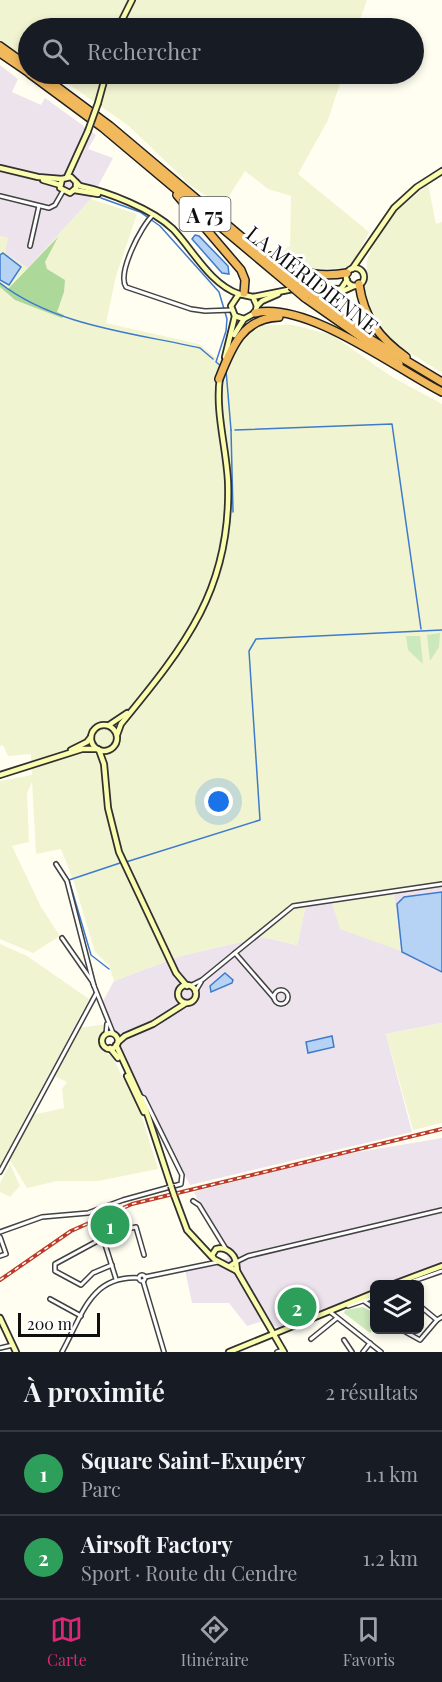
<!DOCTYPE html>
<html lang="fr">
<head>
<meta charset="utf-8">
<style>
  body { margin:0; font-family:"Playfair Display",serif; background:#242831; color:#f1f3f6 }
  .controls { position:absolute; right:18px; bottom:18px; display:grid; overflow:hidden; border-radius:9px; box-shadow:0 3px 9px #0003 }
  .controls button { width:54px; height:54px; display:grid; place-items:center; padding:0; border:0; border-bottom:2px solid #363941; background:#171b24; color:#f1f3f6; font:30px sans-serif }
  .scale { position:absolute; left:18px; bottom:15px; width:82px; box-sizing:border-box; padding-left:6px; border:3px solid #0f0f0f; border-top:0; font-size:16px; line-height:21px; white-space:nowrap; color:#0f0f0f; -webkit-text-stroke:4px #fff; paint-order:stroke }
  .you { position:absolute; left:219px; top:802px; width:21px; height:21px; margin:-15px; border:4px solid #fff; border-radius:50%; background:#1a73e8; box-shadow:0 0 0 9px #1a73e833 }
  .badge { display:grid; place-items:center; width:39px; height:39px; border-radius:50%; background:#db2777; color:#fff; font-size:20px; font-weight:700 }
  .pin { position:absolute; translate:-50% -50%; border:3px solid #fff; box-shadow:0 2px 6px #0006 }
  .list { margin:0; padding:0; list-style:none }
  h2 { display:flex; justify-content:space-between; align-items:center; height:78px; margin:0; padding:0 24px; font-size:26px }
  h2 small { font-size:20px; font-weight:400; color:#9ea1a6 }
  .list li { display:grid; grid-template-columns:39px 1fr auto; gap:18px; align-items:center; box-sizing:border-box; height:84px; padding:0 24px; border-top:2px solid #363941 }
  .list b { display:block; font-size:22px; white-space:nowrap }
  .list p { margin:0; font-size:20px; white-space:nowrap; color:#9ea1a6 }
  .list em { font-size:20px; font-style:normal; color:#9ea1a6 }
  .icon { flex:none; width:33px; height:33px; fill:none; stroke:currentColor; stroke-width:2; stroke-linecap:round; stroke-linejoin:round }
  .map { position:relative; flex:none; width:442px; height:1352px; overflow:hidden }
  .search { position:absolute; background:#171b24; box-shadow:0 3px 9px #0003; left:18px; right:18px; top:18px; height:66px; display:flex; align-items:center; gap:15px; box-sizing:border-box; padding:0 21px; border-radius:33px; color:#9ea1a6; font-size:22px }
  .sheet { height:246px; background:#171b24 }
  nav { display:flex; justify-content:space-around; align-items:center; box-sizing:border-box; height:84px; border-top:2px solid #363941; background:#171b24; font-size:16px; color:#9ea1a6 }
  nav a { display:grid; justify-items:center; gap:3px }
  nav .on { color:#db2777 }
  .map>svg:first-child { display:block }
  .industrial { fill:#ede3ec }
  .farmland { fill:#f1f4d1 }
  .green { fill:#cbe9ba }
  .forest { fill:#acd99a }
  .water { fill:#b6d3f5; stroke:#3e7bcb; stroke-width:1.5 }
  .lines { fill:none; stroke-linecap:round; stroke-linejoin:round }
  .stream { stroke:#3e7bcb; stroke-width:1.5 }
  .street-casing { stroke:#424242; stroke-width:6 }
  .secondary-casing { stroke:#313131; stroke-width:8 }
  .highway-casing { stroke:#202020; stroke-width:10 }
  .street { stroke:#fff; stroke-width:3 }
  .secondary { stroke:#f9fdad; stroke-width:4.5 }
  .highway { stroke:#f1b95c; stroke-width:7 }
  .rail-casing { stroke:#bd3b29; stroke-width:4 }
  .rail { stroke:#fff; stroke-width:1.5; stroke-dasharray:4.5; stroke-linecap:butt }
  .secondary-bridge-casing { stroke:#313131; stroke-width:8; stroke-linecap:butt }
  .highway-bridge-casing { stroke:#202020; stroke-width:10; stroke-linecap:butt }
  .secondary-bridge { stroke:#f9fdad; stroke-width:4.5 }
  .highway-bridge { stroke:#f1b95c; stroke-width:7 }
  .labels { text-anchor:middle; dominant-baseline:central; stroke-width:6; stroke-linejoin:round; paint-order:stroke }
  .shield { fill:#fff; stroke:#575757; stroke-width:1.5 }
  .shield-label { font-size:20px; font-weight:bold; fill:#0f0f0f }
  .street-label { font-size:21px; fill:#0f0f0f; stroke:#fff }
</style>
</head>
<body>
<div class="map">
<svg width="442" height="1352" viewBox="0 0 442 1352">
  <rect width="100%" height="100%" fill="#fffef1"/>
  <g class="industrial">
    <polygon points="0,65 18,79 12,92 41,105 45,98 96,135 88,149 113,158 91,199 28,268 4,253 7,238 0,236"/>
    <polygon points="442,881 442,1023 386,1034 412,1132 190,1185 160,1130 109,1020 103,1001 114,981 180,956 263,937 297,945 306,905 332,903 401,951 393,888"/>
    <polygon points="442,1138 442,1264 388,1284 374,1284 374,1290 279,1328 263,1321 247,1326 229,1303 192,1303 185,1270 228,1258 194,1192 329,1157"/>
  </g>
  <g class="farmland">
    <polygon points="0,0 367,0 357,28 28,28 28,59 0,42"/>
    <polygon points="54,74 343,74 328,120 298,174 369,232 358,254 347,268 317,269 287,263 278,254 290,246 291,196 268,189 245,171 222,207 189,184 129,126"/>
    <polygon points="428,184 436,224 442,222 442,373 398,345 378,327 363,289 367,279 367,261 374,241 396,212"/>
    <polygon points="91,199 137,214 116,276 106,323 199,344 220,361 249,332 263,325 293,325 332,335 392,377 442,404 442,881 393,889 401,951 340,929 332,903 306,905 297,945 263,937 180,956 114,981 109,965 95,952 74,882 61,849 36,854 32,782 27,793 29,842 12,846 41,907 60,936 33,953 0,939 0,781 32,775 31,754 8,756 3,745 0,746 0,236 8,238 5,253 28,268"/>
    <polygon points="0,944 27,956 89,999 0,1168"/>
    <polygon points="442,1023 442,1123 413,1130 386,1034"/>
    <polygon points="106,1024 98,1041 104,1052 112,1056 141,1114 158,1169 98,1181 57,1181 27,1188 10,1160 32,1115 64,1108 62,1089 67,1082 52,1075 78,1028"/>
    <polygon points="10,1164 20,1186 10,1197 0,1192 0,1183"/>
  </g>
  <g class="green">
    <polygon points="440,633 439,647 430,661 427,635"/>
    <polygon points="406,636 420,636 423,664 408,650"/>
    <polygon points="363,1307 374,1313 374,1328 370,1333 344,1313 345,1310"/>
  </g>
  <polygon class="forest" points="58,237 45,262 47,269 65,280 64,292 57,312 64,315 62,318 15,300 0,287 0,283 8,289"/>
  <g class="water">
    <polygon points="195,235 199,236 228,266 229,274 222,273 192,239"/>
    <polygon points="3,253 21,267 9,285 0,280 0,255"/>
    <polygon points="442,892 442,972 402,952 397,904 404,897"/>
    <polygon points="225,973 233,980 232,983 211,992 210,986"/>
    <polygon points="332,1036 334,1047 308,1053 306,1042"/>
  </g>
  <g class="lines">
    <g class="stream">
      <polyline points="101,198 140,212 160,226 219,292 227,319 226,331 216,362 221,366"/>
      <path d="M 0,283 C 55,326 134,333 200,348 L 213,359"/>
      <polyline points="226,370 231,430"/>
      <polyline points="231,430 233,512"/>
      <polyline points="235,430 392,424 421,629"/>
      <polyline points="126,862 260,820 249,651 256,639 442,630"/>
      <polyline points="109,969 91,955 69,880 120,863"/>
    </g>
    <g class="street-casing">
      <g id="street">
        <polyline points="0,196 49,208 55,205 63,191"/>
        <path d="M 153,215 C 141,226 117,273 126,287 L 191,309 L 205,311 L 232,310"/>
        <polyline points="30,246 39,206"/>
        <polyline points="56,864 67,881 94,986"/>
        <polyline points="62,938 92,981 113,1033"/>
        <polyline points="235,953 293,906 442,884"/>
        <polyline points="190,986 202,980 235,953 274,998"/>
        <circle cx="281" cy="997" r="7"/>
        <polyline points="195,992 201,982"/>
        <polyline points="106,1034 107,1024"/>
        <polyline points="0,1172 96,994"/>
        <polyline points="193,1201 199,1205 226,1249"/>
        <polyline points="0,1232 42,1217 88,1213 123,1200 181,1184 182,1175 144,1098 139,1096"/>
        <polyline points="0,1237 6,1254 0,1256"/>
        <polyline points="103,1238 55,1264 55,1271 81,1285 93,1273 112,1265"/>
        <polyline points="236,1262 248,1256 442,1210"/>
        <circle cx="142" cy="1278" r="3"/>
        <polyline points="145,1277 218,1262"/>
        <polyline points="116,1279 103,1238 118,1231 136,1227 144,1255"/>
        <polyline points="143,1281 164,1352"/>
        <polyline points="405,1284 442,1271"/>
        <polyline points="50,1299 81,1316"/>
        <polyline points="364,1301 374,1308"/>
        <polyline points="348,1306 374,1297"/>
        <polyline points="420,1306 437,1320 442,1317"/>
        <polyline points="329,1311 381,1352"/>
        <polyline points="402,1330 420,1340 437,1320"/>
        <polyline points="311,1339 337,1318"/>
        <polyline points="344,1340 352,1352"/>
        <polyline points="0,1348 13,1345"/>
        <path d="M 62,1352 C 82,1316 90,1275 139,1278"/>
        <polyline points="277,1352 283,1350"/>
        <polyline points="363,1352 370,1343"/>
      </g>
    </g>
    <g class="secondary-casing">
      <g id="secondary">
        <polyline points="118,28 132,0"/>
        <polyline points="98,103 106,74"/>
        <polyline points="0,168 38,177 62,179"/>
        <polyline points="67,177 88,131"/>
        <polyline points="43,180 60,185"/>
        <path d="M 76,182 L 76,188 L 70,193 L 60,188 L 62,179 L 71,177 L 80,186 C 108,192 152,209 173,229 C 193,250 210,284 239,294"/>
        <polyline points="74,190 98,194"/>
        <circle cx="355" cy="277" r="9"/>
        <polyline points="352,269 394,208 417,187 442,171"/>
        <polyline points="302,288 341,289 347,280"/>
        <polyline points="333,292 341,292 354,286"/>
        <polyline points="253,297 257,306 255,313 244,319 235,316 231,306 239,294 253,297 293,289"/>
        <polyline points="257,306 262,301 278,294"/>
        <polyline points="234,335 244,319"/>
        <polyline points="225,357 235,316"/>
        <circle cx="104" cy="738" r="13"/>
        <polyline points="109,725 127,713"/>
        <path d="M 117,735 L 121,724 C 185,646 232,588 228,481 C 226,446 215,411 220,377"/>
        <polyline points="71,750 87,742 91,737"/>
        <polyline points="99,750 104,764 108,808 119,852 176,973 187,986"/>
        <polyline points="0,775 82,749 98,749"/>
        <circle cx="187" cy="994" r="9"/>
        <circle cx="110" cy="1041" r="8"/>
        <polyline points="118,1042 125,1036 153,1024 186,1003"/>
        <polyline points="116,1045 146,1110 171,1186"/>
        <polyline points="110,1048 118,1058"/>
        <polyline points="127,1076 144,1112"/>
        <polyline points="174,1195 187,1230 212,1257"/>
        <polyline points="236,1262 237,1271 284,1352"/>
        <path d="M 230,1266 L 236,1262 C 234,1253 225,1246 216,1249 L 212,1255 L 214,1259 L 237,1271"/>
        <polyline points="394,1284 442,1266"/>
        <polyline points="0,1318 16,1352"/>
        <polyline points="229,1352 374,1293"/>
      </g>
    </g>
    <g class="highway-casing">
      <g id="highway">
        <polyline points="0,46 28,66"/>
        <polyline points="0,53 28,72"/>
        <polyline points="30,74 103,128 291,286"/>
        <polyline points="40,74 110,126 295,282"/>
        <polyline points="177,195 241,270 245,280 244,293"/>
        <path d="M 271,256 C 294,273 319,278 347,273"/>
        <path d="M 359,284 C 364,318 379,338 406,357"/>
        <polyline points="311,295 372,340 442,382"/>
        <polyline points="305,298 399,364"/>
        <path d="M 255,313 C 307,301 395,368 442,392"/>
        <path d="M 219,379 C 231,349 242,318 279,317"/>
      </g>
    </g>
    <use href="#street" class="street"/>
    <use href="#secondary" class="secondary"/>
    <use href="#highway" class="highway"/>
    <g class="rail-casing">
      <polyline id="rail" points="0,1280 71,1231 132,1204 442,1129"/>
    </g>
    <use href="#rail" class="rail"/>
    <g class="secondary-bridge-casing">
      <g id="secondary-bridge">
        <polyline points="88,131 98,103"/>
        <polyline points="171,1186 174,1195"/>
      </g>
    </g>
    <g class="highway-bridge-casing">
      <g id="highway-bridge">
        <polyline points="295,282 311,295"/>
        <polyline points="291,286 305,298"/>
      </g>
    </g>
    <use href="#secondary-bridge" class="secondary-bridge"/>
    <use href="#highway-bridge" class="highway-bridge"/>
  </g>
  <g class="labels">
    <rect class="shield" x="179.5" y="197" width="51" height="34" rx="4.5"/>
    <g class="shield-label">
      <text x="205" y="214">A 75</text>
    </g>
    <g class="street-label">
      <text transform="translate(313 279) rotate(38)">LA MÉRIDIENNE</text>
    </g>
  </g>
</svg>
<div class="controls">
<button><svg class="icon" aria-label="layers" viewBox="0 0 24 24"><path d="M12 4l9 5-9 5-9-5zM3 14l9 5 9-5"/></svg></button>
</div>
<div class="scale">200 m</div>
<div class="you"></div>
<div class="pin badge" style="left:110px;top:1225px;background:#2e9e5b">1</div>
<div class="pin badge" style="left:297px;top:1307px;background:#2e9e5b">2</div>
<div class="search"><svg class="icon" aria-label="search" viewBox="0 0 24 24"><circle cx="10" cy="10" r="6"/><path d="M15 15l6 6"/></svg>Rechercher</div>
</div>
<section class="sheet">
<h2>À proximité<small>2 résultats</small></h2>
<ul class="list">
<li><span class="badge" style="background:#2e9e5b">1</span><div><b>Square Saint-Exupéry</b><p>Parc</p></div><em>1.1 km</em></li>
<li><span class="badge" style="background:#2e9e5b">2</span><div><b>Airsoft Factory</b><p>Sport · Route du Cendre</p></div><em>1.2 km</em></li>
</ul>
</section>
<nav>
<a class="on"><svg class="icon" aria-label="map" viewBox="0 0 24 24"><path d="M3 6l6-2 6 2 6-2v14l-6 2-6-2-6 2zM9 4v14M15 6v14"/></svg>Carte</a>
<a><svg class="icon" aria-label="directions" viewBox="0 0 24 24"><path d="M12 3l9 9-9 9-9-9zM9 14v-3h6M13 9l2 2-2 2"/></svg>Itinéraire</a>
<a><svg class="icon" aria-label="saved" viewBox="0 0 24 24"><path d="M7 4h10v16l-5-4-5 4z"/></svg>Favoris</a>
</nav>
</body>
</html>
